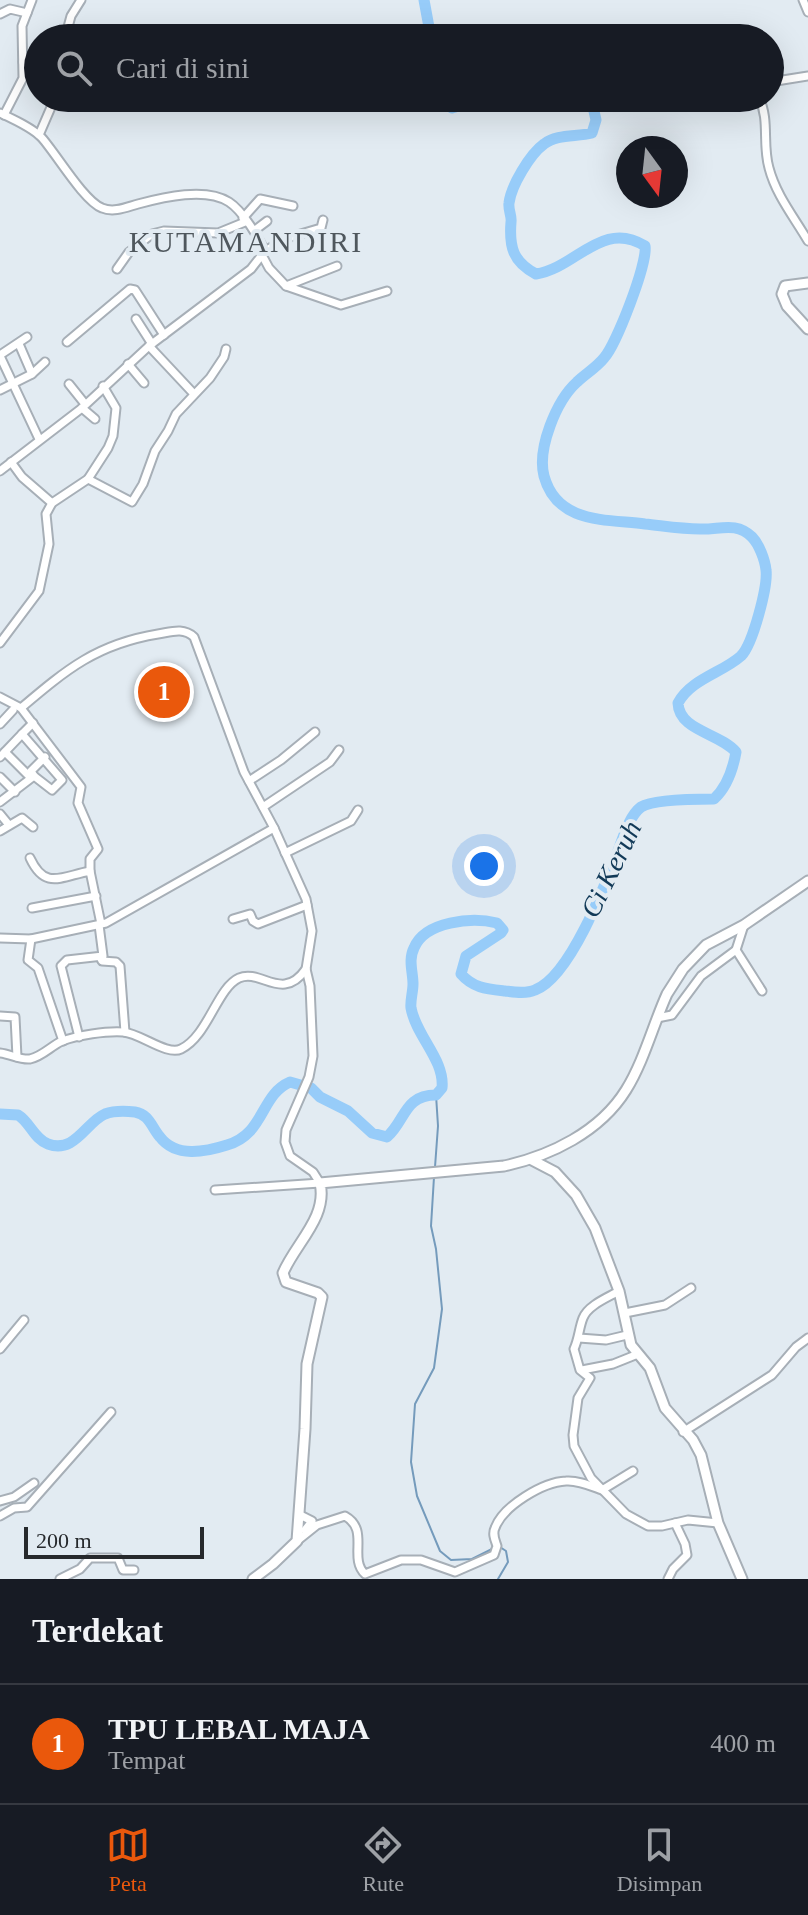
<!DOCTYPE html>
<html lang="id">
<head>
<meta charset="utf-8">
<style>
  body { margin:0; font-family:"Times New Roman",serif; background:#242831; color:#f1f3f6 }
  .compass { position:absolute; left:616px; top:136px; width:72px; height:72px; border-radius:50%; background:#171b24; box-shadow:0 8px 32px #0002; rotate:165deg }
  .scale { position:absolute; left:24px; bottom:20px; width:180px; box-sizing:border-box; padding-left:8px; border:4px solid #26292c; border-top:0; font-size:22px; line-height:28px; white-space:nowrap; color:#26292c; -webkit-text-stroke:6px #e2ebf2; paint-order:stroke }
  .you { position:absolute; left:484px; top:866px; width:28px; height:28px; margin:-20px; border:6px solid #fff; border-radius:50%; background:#1a73e8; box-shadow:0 0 0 12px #1a73e833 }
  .badge { display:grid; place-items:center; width:52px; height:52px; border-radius:50%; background:#ea580c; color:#fff; font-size:26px; font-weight:700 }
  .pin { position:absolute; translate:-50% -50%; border:4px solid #fff; box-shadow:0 2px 8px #0006 }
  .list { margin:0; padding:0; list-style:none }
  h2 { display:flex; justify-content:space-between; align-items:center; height:104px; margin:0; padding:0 32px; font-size:34px }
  h2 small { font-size:26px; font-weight:400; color:#9ea1a6 }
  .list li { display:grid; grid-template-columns:52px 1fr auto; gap:24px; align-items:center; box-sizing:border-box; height:120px; padding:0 32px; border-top:2px solid #363941 }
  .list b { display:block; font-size:30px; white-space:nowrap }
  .list p { margin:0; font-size:26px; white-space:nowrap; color:#9ea1a6 }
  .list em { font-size:26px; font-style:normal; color:#9ea1a6 }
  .icon { flex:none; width:44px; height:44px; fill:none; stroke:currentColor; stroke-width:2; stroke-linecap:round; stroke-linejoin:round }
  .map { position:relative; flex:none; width:808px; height:1579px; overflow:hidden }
  .search { position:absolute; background:#171b24; box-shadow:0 8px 32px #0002; left:24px; right:24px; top:24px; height:88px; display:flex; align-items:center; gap:20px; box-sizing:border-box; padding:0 28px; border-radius:44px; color:#9ea1a6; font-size:30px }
  .sheet { height:224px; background:#171b24 }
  nav { display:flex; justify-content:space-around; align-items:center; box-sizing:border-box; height:112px; border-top:2px solid #363941; background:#171b24; font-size:22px; color:#9ea1a6 }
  nav a { display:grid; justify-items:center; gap:4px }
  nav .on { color:#ea580c }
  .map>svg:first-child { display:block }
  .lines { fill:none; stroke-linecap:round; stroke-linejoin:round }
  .stream { stroke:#759bbc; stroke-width:2 }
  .river { stroke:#97ccf9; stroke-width:11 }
  .street-casing { stroke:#a7afb7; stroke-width:11 }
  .secondary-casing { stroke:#a7afb7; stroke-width:13 }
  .street { stroke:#fff; stroke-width:7 }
  .secondary { stroke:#fff; stroke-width:9 }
  .labels { text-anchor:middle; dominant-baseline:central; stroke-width:8; stroke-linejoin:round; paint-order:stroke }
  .water-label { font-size:28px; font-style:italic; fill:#113957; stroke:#e2ebf2 }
  .quarter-label { font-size:30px; letter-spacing:2px; fill:#4f575d; stroke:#e2ebf2 }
</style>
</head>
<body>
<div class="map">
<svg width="808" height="1579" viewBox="0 0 808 1579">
  <rect width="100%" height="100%" fill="#e2ebf2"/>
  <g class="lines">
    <g class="stream">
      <polyline points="435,1167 438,1126 436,1095"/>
      <polyline points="434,1177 431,1226 436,1249 442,1309 434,1368 415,1404 411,1462 417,1496 440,1551 451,1560 472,1559 494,1548"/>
      <polyline points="498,1579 508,1562 506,1551 500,1547"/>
    </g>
    <g class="river">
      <polyline points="424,0 431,38"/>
      <polyline points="443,98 445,103 452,108 468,103 474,98"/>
      <path d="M 0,1114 L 18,1115 C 30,1122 34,1139 48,1144 C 75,1154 86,1122 105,1114 C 113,1111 126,1111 135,1112 C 149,1114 152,1128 160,1137 C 176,1158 205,1152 227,1145 C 265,1134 260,1095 290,1082 L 311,1088 L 320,1097 L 348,1111 L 372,1133 L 387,1137 C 406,1120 404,1095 436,1095 L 442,1088 C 445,1060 416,1036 411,1008 C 410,1001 413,992 413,984 C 413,972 408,960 414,948 C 425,921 472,917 497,923 L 503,930 L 501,933 L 466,956 L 461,974 C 473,988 487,989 505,991 C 514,992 526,994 535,990 C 570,977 605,885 618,851 C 623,838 629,816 641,807 C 654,799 698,799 714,799 C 727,787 733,769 736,752 C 720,733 679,731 678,703 C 691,679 722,673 741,656 C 753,644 768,586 766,570 C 765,560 759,544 752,537 C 736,521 719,530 700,529 C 681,529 664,526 645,524 C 606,519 557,524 544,476 C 537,449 556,401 577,382 C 585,374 596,368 604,358 C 616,345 648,263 645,246 C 602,219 576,268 536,274 C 513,262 509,247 511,222 C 512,216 508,210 509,203 C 511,186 530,154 544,144 C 557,134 576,137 592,133 L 596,120 L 591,98"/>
    </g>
    <g class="street-casing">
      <g id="street">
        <polyline points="803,0 808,12"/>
        <polyline points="0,14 10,9 27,13"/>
        <polyline points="65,38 71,16 81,0"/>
        <polyline points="23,62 38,63"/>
        <polyline points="770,82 808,76"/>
        <path d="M 759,98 C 770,120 762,144 769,168 C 776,195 794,217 808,241"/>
        <path d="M 0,113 C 13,119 33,128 42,138 C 57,155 84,201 102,208 C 114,213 127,207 138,204 C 164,197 206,187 229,202 C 243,211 258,237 265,251"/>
        <polyline points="4,115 23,78 22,26 32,0"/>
        <polyline points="39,135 55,98"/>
        <polyline points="243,218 260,199 293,206"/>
        <polyline points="255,230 267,221"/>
        <polyline points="262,255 269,268 286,286 341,305 387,291"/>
        <polyline points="117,269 129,252 152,234 164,231 218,233 245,222"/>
        <polyline points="286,286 337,266"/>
        <polyline points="136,319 152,344"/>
        <polyline points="67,342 130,289 135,290 164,335"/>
        <polyline points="19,344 32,374"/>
        <polyline points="149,346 194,394"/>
        <polyline points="0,355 27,337"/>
        <polyline points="0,356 39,439"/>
        <polyline points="128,364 144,383"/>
        <polyline points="69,384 85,404"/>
        <polyline points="0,390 32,374 45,362"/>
        <polyline points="82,408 95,419"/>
        <polyline points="11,462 22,477 52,503"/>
        <polyline points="0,471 82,408 149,346 251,269 265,251 287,238 321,228 323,220"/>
        <polyline points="88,479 132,502 143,484 155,451 168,431 176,414 210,378 224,357 226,349"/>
        <polyline points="0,643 39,591 49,544 46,514 52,503 88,479 108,448 113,436 116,408 103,386"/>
        <path d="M 0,697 L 21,708 C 67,669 97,644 158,634 C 171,632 183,627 194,637 L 244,772 L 274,828 L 306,899 L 312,931 L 306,969 L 310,986 L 313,1056 L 309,1077 L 286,1130 L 285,1142 L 290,1156 L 313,1172 L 320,1183 L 215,1190"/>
        <polyline points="21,708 81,787 78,803 98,849 90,859 90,871"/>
        <polyline points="33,723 22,734 62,780 52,790 34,776"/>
        <polyline points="0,724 13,710"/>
        <polyline points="5,752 30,777"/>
        <polyline points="0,757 22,734"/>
        <polyline points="0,777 15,792"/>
        <polyline points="249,781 281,760 315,732"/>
        <polyline points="0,802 34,776 31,771 45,757"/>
        <polyline points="263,807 330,762 339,750"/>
        <polyline points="0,814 9,825"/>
        <polyline points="0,831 22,818 33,827"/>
        <polyline points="285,853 351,821 358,810"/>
        <path d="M 30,858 C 45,890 60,877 90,871 L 101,924"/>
        <polyline points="32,908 96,896"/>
        <polyline points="233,919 250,914 253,921 258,924 307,905"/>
        <polyline points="744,925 736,950 762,991"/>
        <polyline points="0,938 31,939 106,923 274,828"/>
        <polyline points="31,939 28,960 38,968 63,1041"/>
        <polyline points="100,957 102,961 116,962 120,966 125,1032"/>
        <polyline points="0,1016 15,1017 17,1057"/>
        <polyline points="657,1018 672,1015 701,976 736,950"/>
        <polyline points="79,1037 61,966 67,960 103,956 99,925"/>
        <path d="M 0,1053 C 10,1054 20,1060 30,1059 C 43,1056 51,1046 62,1041 C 78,1035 106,1031 123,1032 C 140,1033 167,1056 181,1049 C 208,1036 217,988 239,978 C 261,968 282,1003 306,969"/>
        <path d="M 619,1291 C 609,1297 588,1305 583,1318 C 579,1328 579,1338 574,1349 L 580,1370 L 590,1378 L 578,1398 L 573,1435 L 574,1446 L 591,1478 L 626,1514 L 648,1526 L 662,1526 L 688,1520 L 718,1523"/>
        <polyline points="625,1313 665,1305 691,1288"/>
        <polyline points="579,1338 606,1340 627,1335"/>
        <polyline points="0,1349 24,1320"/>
        <polyline points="582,1370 613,1364 638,1354"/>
        <polyline points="683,1432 772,1375 796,1347 808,1338"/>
        <polyline points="0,1501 14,1497 34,1483"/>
        <polyline points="300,1515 312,1521 305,1530"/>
        <polyline points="0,1516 14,1508 27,1507 111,1412"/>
        <path d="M 297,1541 L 317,1525 L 345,1516 C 370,1530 348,1558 365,1574 L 401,1560 L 421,1560 L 455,1572 L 494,1555 L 497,1546 C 495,1540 492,1534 495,1528 C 503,1506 543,1482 566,1481 C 578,1480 591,1486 602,1490 L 633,1471"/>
        <polyline points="60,1579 80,1569 90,1558 118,1558 123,1570 134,1570"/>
        <polyline points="668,1579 673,1569 687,1555 685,1544 675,1523"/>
      </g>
    </g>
    <g class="secondary-casing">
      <g id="secondary">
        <polyline points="808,283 785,286 782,294 787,306 808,329"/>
        <polyline points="532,1160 555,1172 576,1195 595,1228 619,1291 631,1345 650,1368 665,1408 693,1440 701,1455 718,1523 742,1579"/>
        <path d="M 253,1579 L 273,1564 L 297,1541 L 305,1429 L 307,1364 L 322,1297 L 318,1293 L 286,1282 L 283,1273 C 295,1244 328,1217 320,1183 L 504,1166 C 550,1156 600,1132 626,1090 C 644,1061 653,1025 667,994 L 683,969 L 706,945 L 744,925 L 808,881"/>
      </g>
    </g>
    <use href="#street" class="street"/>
    <use href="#secondary" class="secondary"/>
  </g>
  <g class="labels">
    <g class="water-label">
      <text transform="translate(611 869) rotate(-64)">Ci Keruh</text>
    </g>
    <g class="quarter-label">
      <text x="246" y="241">KUTAMANDIRI</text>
    </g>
  </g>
</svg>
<svg class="compass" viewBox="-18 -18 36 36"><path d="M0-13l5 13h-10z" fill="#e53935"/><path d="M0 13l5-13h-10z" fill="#9ea1a6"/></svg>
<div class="scale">200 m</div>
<div class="you"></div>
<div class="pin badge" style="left:164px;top:692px">1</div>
<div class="search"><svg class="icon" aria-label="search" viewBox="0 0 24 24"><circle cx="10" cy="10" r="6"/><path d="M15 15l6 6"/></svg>Cari di sini</div>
</div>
<section class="sheet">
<h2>Terdekat<small></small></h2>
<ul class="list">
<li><span class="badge">1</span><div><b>TPU LEBAL MAJA</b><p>Tempat</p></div><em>400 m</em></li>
</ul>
</section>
<nav>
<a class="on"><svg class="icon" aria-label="map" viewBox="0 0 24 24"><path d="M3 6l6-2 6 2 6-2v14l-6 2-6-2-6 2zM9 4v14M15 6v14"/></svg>Peta</a>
<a><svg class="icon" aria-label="directions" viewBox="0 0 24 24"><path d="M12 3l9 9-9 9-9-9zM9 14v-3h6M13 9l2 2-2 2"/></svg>Rute</a>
<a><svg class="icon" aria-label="saved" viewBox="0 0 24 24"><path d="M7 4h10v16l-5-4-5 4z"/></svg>Disimpan</a>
</nav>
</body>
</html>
